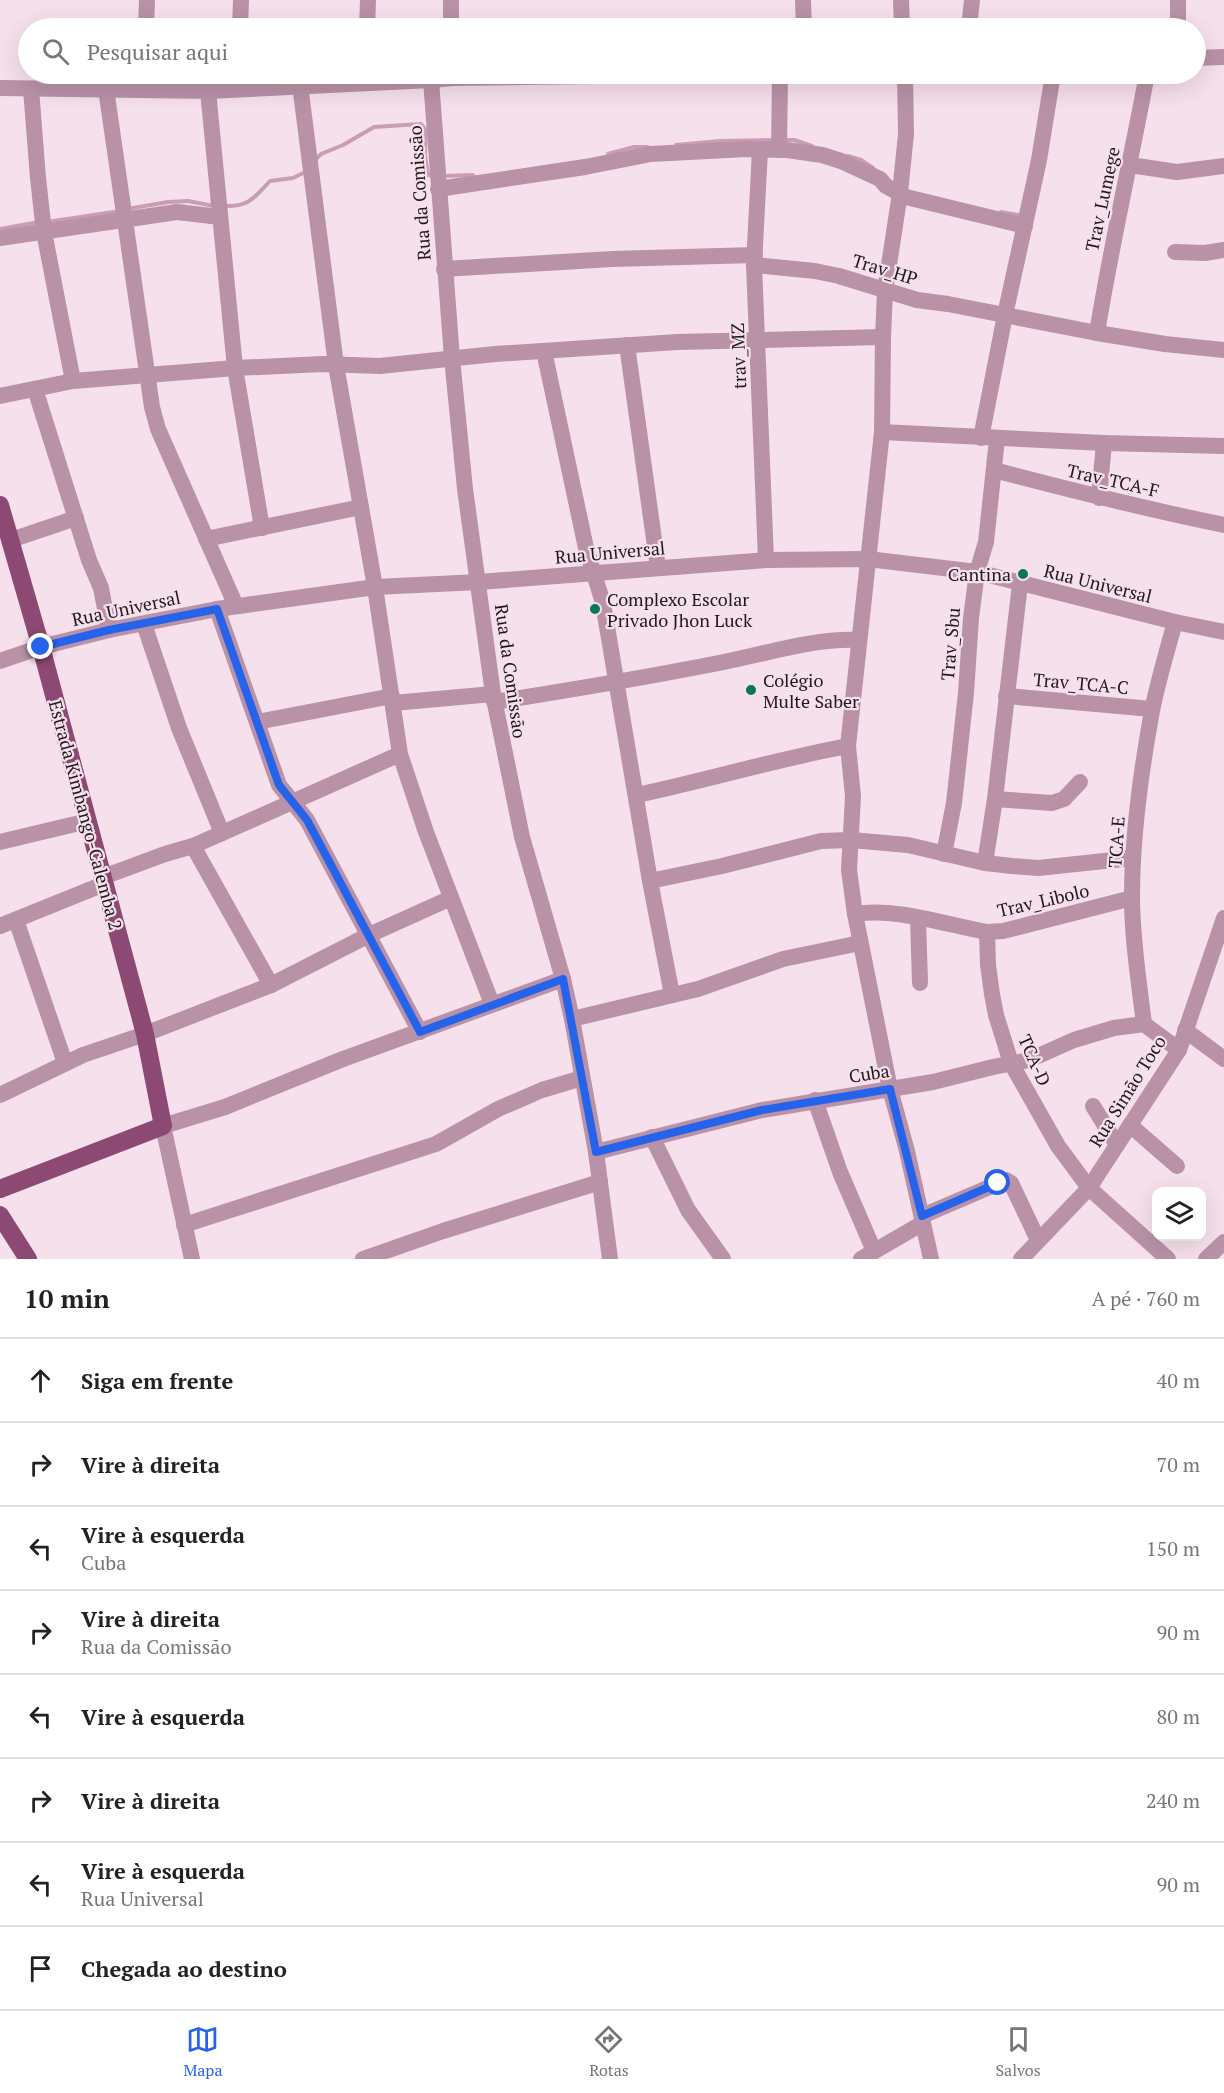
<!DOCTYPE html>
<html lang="pt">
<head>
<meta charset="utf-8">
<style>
  body { margin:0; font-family:"PT Serif",serif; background:#f6f6f6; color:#222 }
  .controls { position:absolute; right:18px; bottom:18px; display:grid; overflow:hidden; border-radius:12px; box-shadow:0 6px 24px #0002 }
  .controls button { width:54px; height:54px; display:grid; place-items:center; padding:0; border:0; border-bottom:2px solid #e0e0e0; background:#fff; color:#222; font:30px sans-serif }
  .stop { position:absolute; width:18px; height:18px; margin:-14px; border:4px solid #2563eb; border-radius:50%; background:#fff }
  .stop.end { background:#2563eb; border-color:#fff; box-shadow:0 2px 6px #0008 }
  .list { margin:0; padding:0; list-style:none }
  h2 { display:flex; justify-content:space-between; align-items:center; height:78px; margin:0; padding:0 24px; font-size:26px }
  h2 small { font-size:20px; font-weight:400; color:#767676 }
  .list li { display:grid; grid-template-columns:39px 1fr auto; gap:18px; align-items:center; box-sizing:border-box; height:84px; padding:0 24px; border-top:2px solid #e0e0e0 }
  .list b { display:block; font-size:22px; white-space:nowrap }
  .list p { margin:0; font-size:20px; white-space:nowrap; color:#767676 }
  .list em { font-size:20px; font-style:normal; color:#767676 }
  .icon { flex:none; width:33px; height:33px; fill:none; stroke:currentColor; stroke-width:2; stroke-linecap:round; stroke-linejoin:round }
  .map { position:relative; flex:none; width:1224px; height:1259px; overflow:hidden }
  .search { position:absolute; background:#fff; box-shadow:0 6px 24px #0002; left:18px; right:18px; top:18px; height:66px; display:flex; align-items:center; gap:15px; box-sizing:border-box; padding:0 21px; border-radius:33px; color:#767676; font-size:22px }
  .sheet { height:750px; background:#fff }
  nav { display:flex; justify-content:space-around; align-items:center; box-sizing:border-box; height:84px; border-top:2px solid #e0e0e0; background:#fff; font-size:16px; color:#767676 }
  nav a { display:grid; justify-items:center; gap:3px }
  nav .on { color:#2563eb }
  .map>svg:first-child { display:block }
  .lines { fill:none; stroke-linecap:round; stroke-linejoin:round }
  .stream { stroke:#ca9db7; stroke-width:4 }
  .minor { stroke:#b992a8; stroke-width:16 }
  .major { stroke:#8c4973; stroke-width:18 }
  .route { stroke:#2563eb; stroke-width:8 }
  .poi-dot { fill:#057854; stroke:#f6e0ec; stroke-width:2 }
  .labels { text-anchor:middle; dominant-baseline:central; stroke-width:4.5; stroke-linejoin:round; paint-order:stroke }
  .street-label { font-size:18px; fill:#1f181c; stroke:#f6e0ec }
  .poi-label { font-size:18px; fill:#1f181c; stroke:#f6e0ec; text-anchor:start }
</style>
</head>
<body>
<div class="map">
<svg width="1224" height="1259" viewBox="0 0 1224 1259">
  <rect width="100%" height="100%" fill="#f6e0ec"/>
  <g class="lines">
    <g class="stream">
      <polyline points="784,140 794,140 812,146"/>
      <polyline points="676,145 720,141 773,140"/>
      <polyline points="608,154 634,147 648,147"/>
      <polyline points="848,156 861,160 873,168"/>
      <polyline points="315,160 321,154 343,145 374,127 421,124 426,130 425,155 428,175 435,176"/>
      <polyline points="442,176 473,175"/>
      <path d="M 225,206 C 249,207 255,197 270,181 L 293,178 L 307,171"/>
      <polyline points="127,209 168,202 188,201 214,206"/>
      <polyline points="1001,212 1018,215"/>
      <polyline points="47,222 120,211"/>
      <polyline points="0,229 39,222"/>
    </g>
    <g class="minor">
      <polyline points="451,0 451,28"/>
      <polyline points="803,0 804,28"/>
      <polyline points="901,0 902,28"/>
      <polyline points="1178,0 1178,28"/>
      <polyline points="146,28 147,0"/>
      <polyline points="240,28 241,0"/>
      <polyline points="367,28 368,0"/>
      <polyline points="969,28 972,0"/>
      <polyline points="1196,58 1224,57"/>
      <polyline points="905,74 906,134 900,193 885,291 883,337 882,432 848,746 853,796 849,870 855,914 890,1089 907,1151 931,1259"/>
      <polyline points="431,80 452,358 465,489 493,694 522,837 563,979 572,1019 596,1152 610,1259"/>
      <polyline points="300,85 336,365 375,587 400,754 426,832 492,1004"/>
      <polyline points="0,88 208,91 431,80 453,78 724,74"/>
      <polyline points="31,89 38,178 44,232 73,381"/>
      <polyline points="106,89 152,407 158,429 236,606"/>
      <polyline points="144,90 145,74"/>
      <polyline points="208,91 235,368 262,528"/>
      <polyline points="760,150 754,265 766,560"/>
      <polyline points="779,150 780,74"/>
      <polyline points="1130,165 1177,172 1224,166"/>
      <polyline points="438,189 585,167 651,154 747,149 787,150 822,155 841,161 880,179 886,186 906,197 1025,226"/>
      <polyline points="0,238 177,212 220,217"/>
      <polyline points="1175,252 1205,253 1224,250"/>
      <polyline points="754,265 815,271 839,276 917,300 948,304 1097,333 1165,344 1224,350"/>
      <polyline points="444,269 612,259 755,255"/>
      <path d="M 1097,333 C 1111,246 1131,160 1147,74"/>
      <polyline points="627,345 658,568"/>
      <polyline points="544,351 586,548 603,603 650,881 672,995"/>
      <polyline points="35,389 89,560 101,588 109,630"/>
      <polyline points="0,396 73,381 235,368 323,364 380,366 495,354 677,342 883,337"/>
      <polyline points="882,432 1104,443 1224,446"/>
      <polyline points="981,438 1005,315 1039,160 1053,74"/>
      <path d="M 994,470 C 1070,490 1146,509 1224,525"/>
      <polyline points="1099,498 1104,443"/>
      <polyline points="206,539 361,507"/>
      <polyline points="11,540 76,518"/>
      <polyline points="217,609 279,785 307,820 420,1032"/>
      <path d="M 1175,622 C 1167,651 1158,681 1152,711 C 1141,771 1132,835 1132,897 C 1132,939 1139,982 1144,1024 L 1179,1050"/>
      <polyline points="144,624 179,728 222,833"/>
      <polyline points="0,661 41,647 109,630 217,609 375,587 479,582 766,560 868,559 977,572 1175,622 1224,632"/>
      <polyline points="1006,696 1152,709"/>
      <path d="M 494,702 C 571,690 648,677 724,662 C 769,653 813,638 859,640"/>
      <polyline points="393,703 493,694"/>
      <polyline points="257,722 392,696"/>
      <path d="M 637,795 C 708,780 777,759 848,746"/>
      <polyline points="995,799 1052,803 1064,799 1080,782"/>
      <polyline points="0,842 88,821"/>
      <polyline points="193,846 271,985"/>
      <polyline points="944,854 954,803 966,693 971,618 977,572 986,542 997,439"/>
      <polyline points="985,863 995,799 1020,584"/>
      <polyline points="103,877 165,854 193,846 400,754"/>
      <polyline points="650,881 722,866 821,841 851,840 908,845 985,863 1012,866 1038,868 1133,858"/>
      <path d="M 855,914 C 896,907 946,925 987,932 L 1003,931 L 1132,898"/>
      <polyline points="918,918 920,983"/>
      <polyline points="16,920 65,1063"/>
      <polyline points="0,926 104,884"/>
      <polyline points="987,932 988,965 992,994 996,1015 1011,1063 1058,1146 1089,1188 1168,1259"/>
      <polyline points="572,1019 698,989 783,959 860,943"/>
      <polyline points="1185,1030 1224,1059"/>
      <polyline points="0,1095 83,1055 145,1034 271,985 369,935 451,898"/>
      <polyline points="815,1100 840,1172 874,1251"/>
      <polyline points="1093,1106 1117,1145"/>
      <polyline points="1130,1125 1177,1166"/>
      <polyline points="652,1137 688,1210 723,1259"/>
      <polyline points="596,1152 762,1110 933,1082 993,1067 1029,1060 1074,1040 1114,1028 1144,1024"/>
      <polyline points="922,1216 1006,1180 1011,1183 1038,1240"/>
      <polyline points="184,1225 436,1144 498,1109 542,1090 582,1078"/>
      <polyline points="192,1259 163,1126 225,1107 343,1059 563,979"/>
      <polyline points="363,1259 443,1231 600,1182"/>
      <polyline points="861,1259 923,1223"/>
      <polyline points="1021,1259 1089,1188 1179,1050 1224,918"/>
      <polyline points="1206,1259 1224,1242"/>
    </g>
    <g class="major">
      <polyline points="0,505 41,647 145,1034 163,1126 0,1189"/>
      <polyline points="0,1215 28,1259"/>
    </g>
  </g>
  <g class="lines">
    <polyline class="route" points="41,647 109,630 217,609 279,785 307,820 420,1032 563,979 596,1152 762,1110 890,1089 922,1216 998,1183"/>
  </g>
  <g class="poi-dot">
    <circle cx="1023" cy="574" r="6"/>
    <circle cx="595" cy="609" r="6"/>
    <circle cx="751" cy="690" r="6"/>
  </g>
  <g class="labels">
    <g class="street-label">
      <text transform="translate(419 193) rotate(-94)">Rua da Comissão</text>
      <text transform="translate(1102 199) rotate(-78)">Trav_Lumege</text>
      <text transform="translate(885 269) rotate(17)">Trav_HP</text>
      <text transform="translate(738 356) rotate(-92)">trav_MZ</text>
      <text transform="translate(1113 480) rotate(13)">Trav_TCA-F</text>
      <text transform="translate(610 552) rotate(-5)">Rua Universal</text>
      <text transform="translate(1098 583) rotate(14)">Rua Universal</text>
      <text transform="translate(126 608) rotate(-12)">Rua Universal</text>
      <text transform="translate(950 644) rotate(-85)">Trav_Sbu</text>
      <text transform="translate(511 671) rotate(82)">Rua da Comissão</text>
      <text transform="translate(1081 683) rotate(5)">Trav_TCA-C</text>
      <text transform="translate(86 815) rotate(75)">Estrada Kimbango-Calemba 2</text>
      <text transform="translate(1116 842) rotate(-86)">TCA-E</text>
      <text transform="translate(1043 900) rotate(-13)">Trav_Libolo</text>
      <text transform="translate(1035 1060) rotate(66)">TCA-D</text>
      <text transform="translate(869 1073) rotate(-9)">Cuba</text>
      <text transform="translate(1127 1091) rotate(-58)">Rua Simão Toco</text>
    </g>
    <g class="poi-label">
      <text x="1011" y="574" text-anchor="end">Cantina</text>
      <text x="607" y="599">Complexo Escolar<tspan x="607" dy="21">Privado Jhon Luck</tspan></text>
      <text x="763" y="680">Colégio<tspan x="763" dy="21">Multe Saber</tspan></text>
    </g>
  </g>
</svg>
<div class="controls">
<button><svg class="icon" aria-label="layers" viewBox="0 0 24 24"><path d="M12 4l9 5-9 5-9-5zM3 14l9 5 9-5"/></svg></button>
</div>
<div class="stop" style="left:998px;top:1183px"></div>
<div class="stop end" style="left:41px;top:647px"></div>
<div class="search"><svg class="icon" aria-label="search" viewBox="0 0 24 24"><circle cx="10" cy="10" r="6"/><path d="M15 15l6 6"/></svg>Pesquisar aqui</div>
</div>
<section class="sheet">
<h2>10 min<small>A pé · 760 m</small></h2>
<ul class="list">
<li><svg class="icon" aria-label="ahead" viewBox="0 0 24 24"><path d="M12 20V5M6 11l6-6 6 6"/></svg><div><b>Siga em frente</b></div><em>40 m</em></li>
<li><svg class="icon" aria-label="right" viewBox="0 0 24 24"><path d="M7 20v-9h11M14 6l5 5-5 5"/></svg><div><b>Vire à direita</b></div><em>70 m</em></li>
<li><svg class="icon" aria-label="left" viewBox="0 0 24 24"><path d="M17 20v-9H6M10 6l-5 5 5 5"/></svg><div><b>Vire à esquerda</b><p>Cuba</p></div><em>150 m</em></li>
<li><svg class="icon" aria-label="right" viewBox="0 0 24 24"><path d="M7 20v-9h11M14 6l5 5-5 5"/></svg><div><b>Vire à direita</b><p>Rua da Comissão</p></div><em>90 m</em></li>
<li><svg class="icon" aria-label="left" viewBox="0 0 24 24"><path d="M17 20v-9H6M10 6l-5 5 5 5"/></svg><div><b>Vire à esquerda</b></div><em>80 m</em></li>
<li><svg class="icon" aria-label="right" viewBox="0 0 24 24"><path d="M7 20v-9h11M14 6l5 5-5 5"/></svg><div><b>Vire à direita</b></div><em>240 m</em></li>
<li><svg class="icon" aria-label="left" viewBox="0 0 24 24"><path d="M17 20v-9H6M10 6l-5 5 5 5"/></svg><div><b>Vire à esquerda</b><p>Rua Universal</p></div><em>90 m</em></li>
<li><svg class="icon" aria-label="arrive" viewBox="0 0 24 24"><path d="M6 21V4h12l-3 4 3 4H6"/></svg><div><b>Chegada ao destino</b></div></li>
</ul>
</section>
<nav>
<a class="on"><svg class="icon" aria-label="map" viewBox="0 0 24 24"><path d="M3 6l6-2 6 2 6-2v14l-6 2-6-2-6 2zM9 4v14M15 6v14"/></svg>Mapa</a>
<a><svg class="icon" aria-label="directions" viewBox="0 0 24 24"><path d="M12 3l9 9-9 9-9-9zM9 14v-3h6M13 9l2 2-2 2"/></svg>Rotas</a>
<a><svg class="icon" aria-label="saved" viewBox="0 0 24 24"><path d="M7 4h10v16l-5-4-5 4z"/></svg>Salvos</a>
</nav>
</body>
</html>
